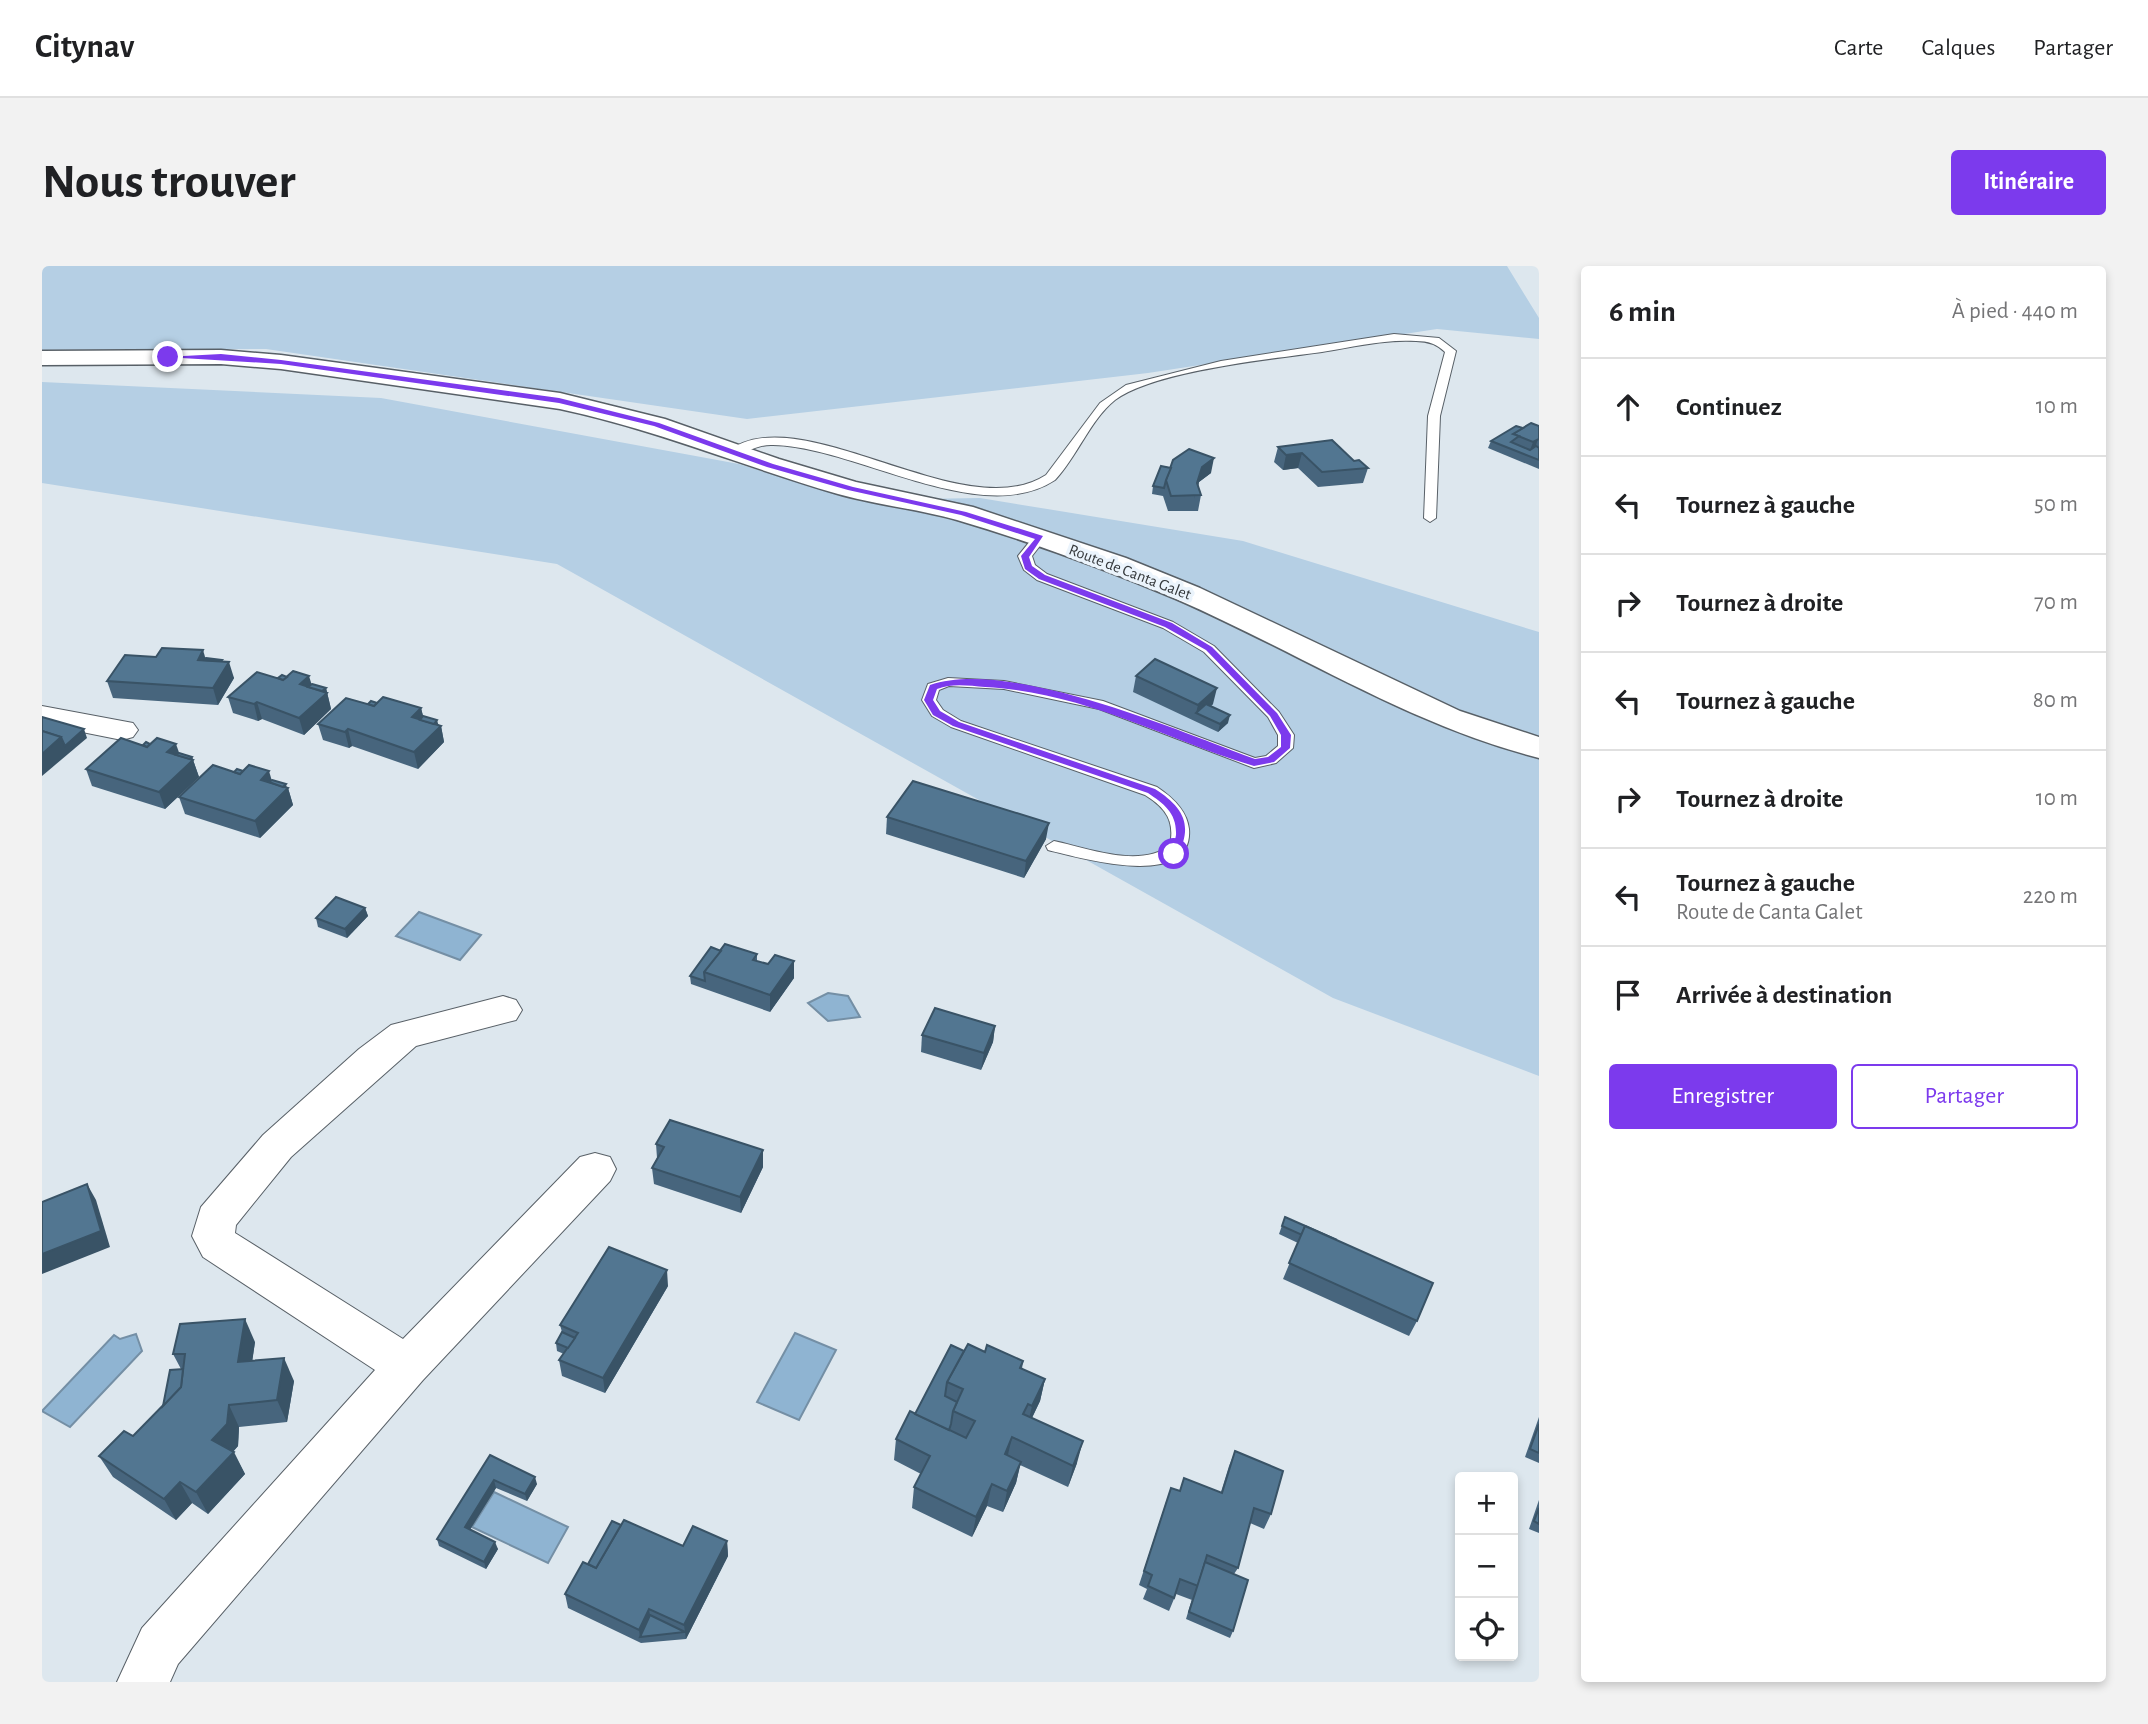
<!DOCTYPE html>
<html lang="fr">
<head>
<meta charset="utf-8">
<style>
  body { margin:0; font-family:"Alegreya Sans",sans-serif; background:#f2f2f2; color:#202124 }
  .controls { position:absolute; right:21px; bottom:21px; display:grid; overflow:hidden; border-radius:7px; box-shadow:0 4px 10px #0003 }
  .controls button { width:63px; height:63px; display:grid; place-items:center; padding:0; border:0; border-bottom:2px solid #e0e0e0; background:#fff; color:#202124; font:35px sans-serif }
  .stop { position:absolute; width:21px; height:21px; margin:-16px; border:5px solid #7c3aed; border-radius:50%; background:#fff }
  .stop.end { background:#7c3aed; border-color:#fff; box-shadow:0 2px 7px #0008 }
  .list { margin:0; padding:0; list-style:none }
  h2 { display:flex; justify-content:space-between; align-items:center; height:91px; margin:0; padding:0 28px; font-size:30px }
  h2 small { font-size:23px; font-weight:400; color:#757577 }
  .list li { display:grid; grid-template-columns:46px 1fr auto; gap:21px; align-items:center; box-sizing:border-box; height:98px; padding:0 28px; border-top:2px solid #e0e0e0 }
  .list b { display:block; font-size:26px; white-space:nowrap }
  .list p { margin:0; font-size:23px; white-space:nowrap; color:#757577 }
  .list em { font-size:23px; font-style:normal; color:#757577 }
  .actions { display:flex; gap:14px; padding:21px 28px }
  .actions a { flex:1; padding:16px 0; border:2px solid #7c3aed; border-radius:7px; text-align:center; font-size:24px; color:#7c3aed }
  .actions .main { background:#7c3aed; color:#fff }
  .icon { flex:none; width:38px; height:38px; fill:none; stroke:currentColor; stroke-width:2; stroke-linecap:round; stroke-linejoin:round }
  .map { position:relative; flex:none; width:1497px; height:1416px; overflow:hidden; border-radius:7px }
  header { display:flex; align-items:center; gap:42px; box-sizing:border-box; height:98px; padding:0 35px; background:#fff; border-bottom:2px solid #e0e0e0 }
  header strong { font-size:33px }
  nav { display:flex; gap:38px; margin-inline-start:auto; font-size:24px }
  .intro { display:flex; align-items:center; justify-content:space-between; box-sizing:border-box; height:168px; padding:0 42px }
  h1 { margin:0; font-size:49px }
  .button { padding:18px 32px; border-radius:7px; background:#7c3aed; color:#fff; font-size:24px; font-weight:700 }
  main { display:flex; gap:42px; padding:0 42px }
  aside { flex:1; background:#fff; border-radius:7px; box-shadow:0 4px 10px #0003 }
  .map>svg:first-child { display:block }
  .green { fill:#b5cfe4 }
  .water { fill:#8fb4d2; stroke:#748fa5; stroke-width:2 }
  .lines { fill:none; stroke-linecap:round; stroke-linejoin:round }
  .lane-casing { stroke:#586067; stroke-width:2 }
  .street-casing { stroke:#586067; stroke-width:2 }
  .secondary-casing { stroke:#586067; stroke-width:3 }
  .lane { fill:#fff; fill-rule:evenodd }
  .street { fill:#fff; fill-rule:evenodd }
  .secondary { fill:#fff; fill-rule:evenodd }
  .wall { fill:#47657d }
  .shaded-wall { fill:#395366 }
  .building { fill:#527691; stroke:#395366; stroke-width:2 }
  .route { fill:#7c3aed }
  .labels { text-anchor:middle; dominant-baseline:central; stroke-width:7; stroke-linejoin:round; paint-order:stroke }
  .far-street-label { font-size:16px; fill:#34383b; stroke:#ebf4fc }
</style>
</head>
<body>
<header>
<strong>Citynav</strong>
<nav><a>Carte</a><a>Calques</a><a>Partager</a></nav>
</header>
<div class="intro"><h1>Nous trouver</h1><a class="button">Itinéraire</a></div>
<main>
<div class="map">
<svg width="1497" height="1416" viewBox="0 0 1497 1416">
  <rect width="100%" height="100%" fill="#dde7ee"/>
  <g class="green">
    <polygon points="0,0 1465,0 1497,52 1497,73 1395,63 1106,107 705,153 224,83 0,84"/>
    <polygon points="0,116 339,132 697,198 814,234 938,232 1201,275 1497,366 1497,810 1291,732 515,298 0,217"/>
  </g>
  <g class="water">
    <polygon points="377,646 439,669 418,694 354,670"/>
    <polygon points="786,727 806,730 818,751 786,755 766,737"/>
    <polygon points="753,1067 794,1084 757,1154 715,1136"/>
    <polygon points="94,1068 100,1085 28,1161 0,1145 72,1069 78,1073"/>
    <polygon points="452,1226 526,1261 506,1297 430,1261"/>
  </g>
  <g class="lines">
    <g class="lane-casing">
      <g id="lane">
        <path d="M 1352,68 L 1397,72 L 1414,85 L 1398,150 L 1394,252 L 1388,256 L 1382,252 L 1386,150 L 1403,86 C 1395,78 1386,75 1374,75 C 1342,73 1311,81 1280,86 C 1229,93 1112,105 1073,134 C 1048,154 1035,191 1013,214 C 939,263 812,180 731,179 C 717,178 703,187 690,191 L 684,187 C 754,127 921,263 1004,209 L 1058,137 L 1084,119 L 1179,95 Z"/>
        <path d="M 998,268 L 1004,272 L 990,290 L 993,299 L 1005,308 L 1131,356 L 1172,380 L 1237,446 L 1252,469 L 1251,482 L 1234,497 L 1212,502 L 1057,443 L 962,423 L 907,420 L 897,424 L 894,434 L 901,444 L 919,455 L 1115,521 C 1130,531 1145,544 1147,563 C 1152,625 1038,592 1006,584 L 1004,580 L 1012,575 C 1045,582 1099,603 1128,579 C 1133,555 1124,542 1103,529 L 909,461 L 890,450 L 880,434 L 886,418 L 906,412 L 962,415 L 1061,435 L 1213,492 L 1224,490 L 1236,480 L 1236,469 L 1226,451 L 1162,386 L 1121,362 L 995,314 L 982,304 L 976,290 L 993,269 Z"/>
      </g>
    </g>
    <g class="street-casing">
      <g id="street">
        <polygon points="0,440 91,457 96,464 91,471 80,474 0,458"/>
        <polygon points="461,730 474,734 480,744 474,754 374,780 249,891 194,959 193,967 361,1073 538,891 553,887 568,891 574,903 568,915 381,1114 136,1398 128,1416 75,1416 100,1362 333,1104 161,991 150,970 159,941 221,869 317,783 349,759"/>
      </g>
    </g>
    <g class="secondary-casing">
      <path id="secondary" d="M 179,84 L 239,89 L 518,127 L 623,153 L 737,193 L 814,216 L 931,241 L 1084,292 L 1158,322 L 1418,445 L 1497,471 L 1497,492 C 1367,459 1256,386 1134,333 C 1063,303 989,276 915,254 C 876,243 835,239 796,228 C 703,201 613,163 518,143 L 239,103 L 179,98 L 0,99 L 0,85 Z"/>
    </g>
    <use href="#lane" class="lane"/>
    <use href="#street" class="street"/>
    <use href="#secondary" class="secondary"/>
  </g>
  <g class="wall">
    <polygon points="1497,160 1497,203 1446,182 1449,175"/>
    <polygon points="1236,181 1312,195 1326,202 1321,217 1276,221 1256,202 1241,204 1232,196"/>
    <polygon points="1119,200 1169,207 1157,216 1156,221 1159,229 1156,245 1126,245 1121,230 1110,228 1111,220"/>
    <polygon points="164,392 180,394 192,412 176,439 71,432 65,415"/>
    <polygon points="1094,410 1171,438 1169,440 1186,457 1176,466 1091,426"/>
    <polygon points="236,412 270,418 284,422 289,443 262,469 220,453 216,455 191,447 186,431"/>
    <polygon points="335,437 379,442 381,450 399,460 402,476 376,503 310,480 307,482 281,474 276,458 326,438"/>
    <polygon points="101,479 137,487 150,491 157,511 123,543 50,520 44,503"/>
    <polygon points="192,506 230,514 246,522 251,539 218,572 143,548 137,531"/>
    <polygon points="845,551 1004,573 982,612 844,568"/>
    <polygon points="323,642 326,650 305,672 276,661 274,652"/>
    <polygon points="679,685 715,688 715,695 752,712 728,746 649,718 648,710"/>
    <polygon points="953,760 951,776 939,804 879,786 880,769"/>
    <polygon points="614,878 721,901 699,947 612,918 610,902 615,892"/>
    <polygon points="1243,951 1375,1055 1367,1070 1241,1013 1256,977 1237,968"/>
    <polygon points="626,1020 563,1127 520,1110 517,1094 522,1088 515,1085 514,1077 520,1066 518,1059"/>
    <polygon points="213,1076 210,1095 252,1115 245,1156 197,1161 196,1180 191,1186 203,1208 166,1248 150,1237 134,1254 71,1211 57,1190 91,1170 121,1140 139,1103 131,1088"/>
    <polygon points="922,1085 943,1086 981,1095 980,1103 1003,1113 998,1135 990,1152 1035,1197 1026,1221 978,1199 974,1217 961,1246 945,1240 930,1271 870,1242 872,1221 879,1208 852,1194 854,1173"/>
    <polygon points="1497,1151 1497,1197 1483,1191"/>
    <polygon points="1193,1185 1229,1248 1222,1263 1208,1257 1196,1302 1192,1308 1191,1365 1188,1372 1144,1353 1150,1333 1150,1334 1134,1328 1127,1345 1101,1333 1105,1323 1097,1319 1124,1236 1138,1225 1179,1226 1187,1200"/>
    <polygon points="448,1189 495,1218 485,1235 454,1222 428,1264 456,1283 444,1303 397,1280 395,1273"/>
    <polygon points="1497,1234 1497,1267 1487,1263"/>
    <polygon points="579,1259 641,1280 685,1275 686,1290 644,1373 599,1377 526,1342 523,1328 546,1298"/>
  </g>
  <g class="shaded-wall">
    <polygon points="1496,173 1491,188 1486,190 1491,176"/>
    <polygon points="1260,187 1256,202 1241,204 1244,189"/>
    <polygon points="1172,192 1169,207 1157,216 1152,233 1155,217 1160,201"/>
    <polygon points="161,384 166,401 156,394"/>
    <polygon points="187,396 192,412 176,439 171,422"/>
    <polygon points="267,410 272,426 258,418"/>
    <polygon points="284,422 289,443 262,469 257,452 273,431"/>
    <polygon points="1175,422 1171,438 1159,449 1154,447 1152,455 1156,439"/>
    <polygon points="215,436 220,453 216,455 212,438"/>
    <polygon points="379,442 383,458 370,451"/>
    <polygon points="1188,449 1186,457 1176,466 1178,458"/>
    <polygon points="395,454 397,461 399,460 402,476 376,503 372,486 386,464"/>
    <polygon points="42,463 45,472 0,510 0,488 19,471"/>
    <polygon points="306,463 310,480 307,482 303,466"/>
    <polygon points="134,478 140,495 125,486"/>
    <polygon points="150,491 157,511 123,543 117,526"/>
    <polygon points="227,505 232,522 219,514"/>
    <polygon points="244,518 245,523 246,522 251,539 218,572 213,555"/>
    <polygon points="1007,557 1004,573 982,612 984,595"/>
    <polygon points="323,642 326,650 305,672 303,663"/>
    <polygon points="752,695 752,712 728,746 728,729"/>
    <polygon points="953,760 951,776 939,804 942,787"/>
    <polygon points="721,884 721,901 699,947 698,931"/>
    <polygon points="45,918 54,934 68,981 0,1008 0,988"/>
    <polygon points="625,1004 626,1020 563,1127 561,1112"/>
    <polygon points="203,1053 213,1076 207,1118 196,1096"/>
    <polygon points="242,1092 252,1115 245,1156 235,1134"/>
    <polygon points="1003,1113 998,1135 985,1162 990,1140"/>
    <polygon points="187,1139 197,1161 196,1180 182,1195 170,1174"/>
    <polygon points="970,1171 965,1193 963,1188"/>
    <polygon points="1041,1175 1035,1197 1026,1221 1031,1200"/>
    <polygon points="192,1186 203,1208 166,1248 154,1226"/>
    <polygon points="979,1196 974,1217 961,1246 965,1225"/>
    <polygon points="493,1211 495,1218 485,1235 483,1228"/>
    <polygon points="452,1214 454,1222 425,1268 423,1261"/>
    <polygon points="138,1216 150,1237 134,1254 122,1233"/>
    <polygon points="950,1218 945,1240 930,1271 934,1251"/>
    <polygon points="685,1275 686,1290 644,1373 642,1359"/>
    <polygon points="453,1276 456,1283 444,1303 442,1296"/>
    <polygon points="607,1343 609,1356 598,1371 597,1364"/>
  </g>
  <g class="building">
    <polygon points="1489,157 1497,160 1497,173 1491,176 1471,168"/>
    <polygon points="1474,160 1481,162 1471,168 1477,170 1469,176 1488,184 1494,180 1497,182 1497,194 1449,175"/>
    <polygon points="1290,174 1312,195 1317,194 1326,202 1280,206 1260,187 1244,189 1236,181"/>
    <polygon points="1147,183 1172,192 1160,201 1155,217 1159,229 1129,230 1124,214 1131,194"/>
    <polygon points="1119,200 1129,202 1124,214 1122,222 1111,220"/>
    <polygon points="120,382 161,384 156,394 187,396 171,422 65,415 83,389 114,391"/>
    <polygon points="164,392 180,394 179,395 163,394"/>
    <polygon points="1113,393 1175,422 1156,439 1094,410"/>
    <polygon points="251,405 267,410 258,418 285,427 257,452 215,436 212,438 186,431 215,406 241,414"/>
    <polygon points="240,409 245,411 241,414 236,412"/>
    <polygon points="270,418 284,422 280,425 266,421"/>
    <polygon points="341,431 379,442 370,451 399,460 372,486 306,463 303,466 276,458 304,432 332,440"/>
    <polygon points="329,435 335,437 332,440 326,438"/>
    <polygon points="1164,438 1188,449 1178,458 1154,447"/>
    <polygon points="381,450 395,454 392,458 378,454"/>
    <polygon points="0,451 42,463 23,480 19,471 0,465"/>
    <polygon points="0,465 19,471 0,488"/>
    <polygon points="79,472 105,481 115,472 134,478 125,486 151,494 117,526 44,503"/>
    <polygon points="104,476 108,478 105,481 101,479"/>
    <polygon points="137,487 150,491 148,493 134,489"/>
    <polygon points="171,499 198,508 207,499 227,505 219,514 246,522 213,555 137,531"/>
    <polygon points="195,503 201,505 198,508 192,506"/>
    <polygon points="230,514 244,518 241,521 227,516"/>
    <polygon points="871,515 1007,557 984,595 845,551"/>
    <polygon points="294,631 323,642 303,663 274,652"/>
    <polygon points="683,678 715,688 711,694 726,698 733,689 752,695 728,729 662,706"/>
    <polygon points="669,681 679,685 662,706 663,715 648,710"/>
    <polygon points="893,742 953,760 942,787 880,769"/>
    <polygon points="628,854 721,884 698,931 610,902 622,881 614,878"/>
    <polygon points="45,918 59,965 0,988 0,936"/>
    <polygon points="1243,951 1295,974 1263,960 1260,969 1240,960"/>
    <polygon points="1263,960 1391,1017 1375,1055 1247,997"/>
    <polygon points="567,981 625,1004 561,1112 517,1094 536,1067 518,1059"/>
    <polygon points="203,1053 196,1096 242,1092 235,1134 187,1139 185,1158 170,1174 192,1186 154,1226 138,1216 122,1233 57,1190 82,1165 91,1170 139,1121 143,1088 131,1088 138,1058"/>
    <polygon points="520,1066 533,1072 526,1082 514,1077"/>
    <polygon points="926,1078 943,1086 945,1079 981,1095 978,1102 1003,1113 990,1140 986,1138 981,1148 1041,1175 1031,1200 970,1171 963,1188 979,1196 965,1225 950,1218 934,1251 872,1221 888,1190 854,1173 868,1145 924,1172 933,1155 911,1145 921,1123 905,1116"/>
    <polygon points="909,1079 922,1085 905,1116 903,1130 915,1136 911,1145 909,1158 907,1164 873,1148"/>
    <polygon points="141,1103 139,1121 121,1140 128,1104"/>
    <polygon points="1497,1158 1497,1187 1488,1183"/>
    <polygon points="1193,1185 1241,1205 1229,1248 1212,1242 1196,1302 1165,1289 1156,1320 1138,1313 1132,1332 1106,1320 1110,1309 1102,1305 1129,1222 1138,1225 1142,1212 1180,1227"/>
    <polygon points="448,1189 493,1211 483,1228 452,1214 423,1261 453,1276 442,1296 395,1273"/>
    <polygon points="1497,1242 1497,1258 1492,1255"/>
    <polygon points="582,1254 641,1280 651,1260 685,1275 642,1359 607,1343 597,1364 523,1328 541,1296 554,1302"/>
    <polygon points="570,1255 579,1259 554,1302 546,1298"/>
    <polygon points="1163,1296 1206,1314 1191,1365 1147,1346"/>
    <polygon points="608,1349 643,1366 598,1371"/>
  </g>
  <path class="route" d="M 179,88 L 239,94 L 517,132 L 617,157 L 731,198 L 811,221 L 924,246 L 1001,270 L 987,291 L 990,300 L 1003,309 L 1130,357 L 1170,381 L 1235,447 L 1249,469 L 1248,482 L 1232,496 L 1212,500 C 1120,472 1042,426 943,421 C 927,420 911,417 895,423 L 891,434 L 898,445 L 917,456 L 1113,523 C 1141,541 1152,559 1135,590 L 1128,590 C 1127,583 1133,577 1134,569 C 1135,547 1122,538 1106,527 L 911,460 L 891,449 L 882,434 L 888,419 C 967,392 1135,464 1213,493 L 1226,491 L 1239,481 L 1239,469 L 1228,450 L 1164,384 L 1123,361 L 997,313 L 983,303 L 979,290 L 993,273 L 919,249 L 806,224 L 725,201 L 612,160 L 517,137 L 239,98 L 123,91 Z"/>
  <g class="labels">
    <g class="far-street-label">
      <text transform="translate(1088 306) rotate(21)">Route de Canta Galet</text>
    </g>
  </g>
</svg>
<div class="controls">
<button>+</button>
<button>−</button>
<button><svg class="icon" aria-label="locate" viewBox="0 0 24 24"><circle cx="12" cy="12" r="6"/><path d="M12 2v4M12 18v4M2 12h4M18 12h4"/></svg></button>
</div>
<div class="stop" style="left:1132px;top:588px"></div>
<div class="stop end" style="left:126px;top:91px"></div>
</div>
<aside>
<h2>6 min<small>À pied · 440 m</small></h2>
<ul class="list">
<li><svg class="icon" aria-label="ahead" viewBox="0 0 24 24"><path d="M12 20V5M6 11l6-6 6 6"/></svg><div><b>Continuez</b></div><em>10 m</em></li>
<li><svg class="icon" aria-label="left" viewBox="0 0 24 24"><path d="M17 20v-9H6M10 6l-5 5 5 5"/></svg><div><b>Tournez à gauche</b></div><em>50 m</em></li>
<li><svg class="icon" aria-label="right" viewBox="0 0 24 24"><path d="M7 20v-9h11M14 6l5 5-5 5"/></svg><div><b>Tournez à droite</b></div><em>70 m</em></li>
<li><svg class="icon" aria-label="left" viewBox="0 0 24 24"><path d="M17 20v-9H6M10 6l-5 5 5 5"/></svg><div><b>Tournez à gauche</b></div><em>80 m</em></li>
<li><svg class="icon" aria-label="right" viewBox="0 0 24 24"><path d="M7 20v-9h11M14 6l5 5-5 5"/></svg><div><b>Tournez à droite</b></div><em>10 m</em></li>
<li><svg class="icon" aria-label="left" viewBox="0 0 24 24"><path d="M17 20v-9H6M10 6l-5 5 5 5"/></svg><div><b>Tournez à gauche</b><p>Route de Canta Galet</p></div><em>220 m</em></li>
<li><svg class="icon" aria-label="arrive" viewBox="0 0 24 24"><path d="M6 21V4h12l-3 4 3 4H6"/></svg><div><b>Arrivée à destination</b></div></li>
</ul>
<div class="actions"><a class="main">Enregistrer</a><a>Partager</a></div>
</aside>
</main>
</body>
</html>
